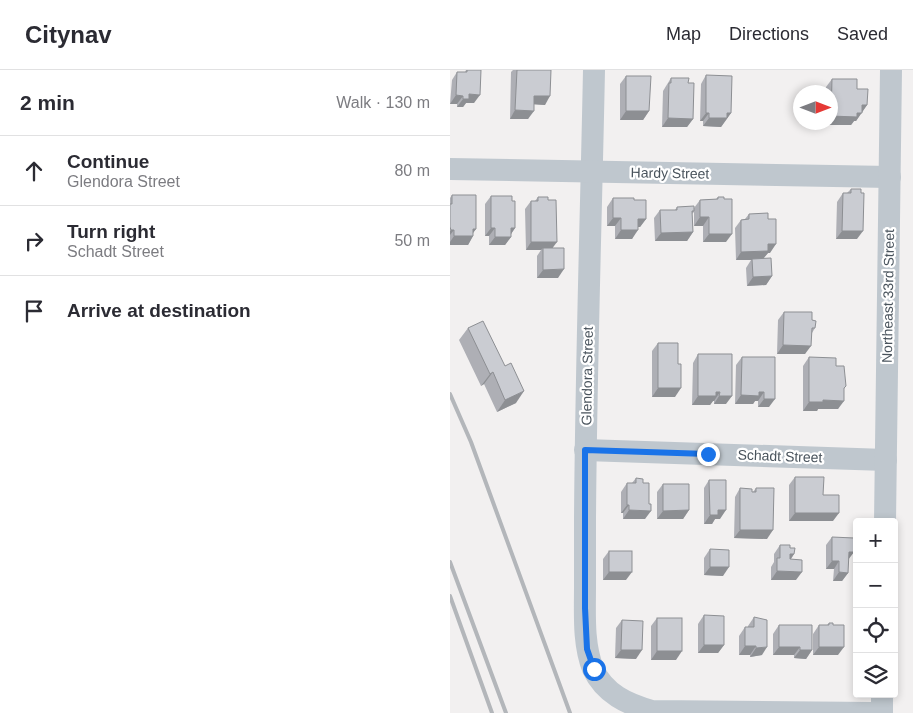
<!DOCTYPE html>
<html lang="en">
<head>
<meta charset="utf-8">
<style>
  body { margin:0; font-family:Arial,sans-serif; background:#f7f7f7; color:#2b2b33 }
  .controls { position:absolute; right:15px; bottom:15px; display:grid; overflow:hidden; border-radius:5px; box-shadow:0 2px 8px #0003 }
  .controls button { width:45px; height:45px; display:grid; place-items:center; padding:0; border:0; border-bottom:1px solid #e1e1e2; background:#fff; color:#2b2b33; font:25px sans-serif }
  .compass { position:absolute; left:343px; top:15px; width:45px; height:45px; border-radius:50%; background:#fff; box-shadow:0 2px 8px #0003; rotate:90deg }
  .stop { position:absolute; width:15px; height:15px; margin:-11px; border:4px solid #1a73e8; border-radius:50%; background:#fff }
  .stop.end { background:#1a73e8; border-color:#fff; box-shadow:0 1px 5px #0008 }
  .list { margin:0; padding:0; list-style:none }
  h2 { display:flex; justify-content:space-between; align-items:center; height:65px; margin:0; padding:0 20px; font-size:21px }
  h2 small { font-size:16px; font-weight:400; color:#7c7c81 }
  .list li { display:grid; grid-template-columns:32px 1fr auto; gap:15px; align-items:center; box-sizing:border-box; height:70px; padding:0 20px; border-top:1px solid #e1e1e2 }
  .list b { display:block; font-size:19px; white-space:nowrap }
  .list p { margin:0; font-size:16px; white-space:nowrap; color:#7c7c81 }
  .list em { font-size:16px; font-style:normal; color:#7c7c81 }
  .icon { flex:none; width:28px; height:28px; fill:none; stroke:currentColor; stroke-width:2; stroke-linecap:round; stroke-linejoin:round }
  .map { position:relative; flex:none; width:463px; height:643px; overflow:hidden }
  header { display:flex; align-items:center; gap:30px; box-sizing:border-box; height:70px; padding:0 25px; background:#fff; border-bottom:1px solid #e1e1e2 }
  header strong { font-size:24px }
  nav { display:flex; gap:28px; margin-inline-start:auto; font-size:18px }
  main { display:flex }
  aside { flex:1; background:#fff }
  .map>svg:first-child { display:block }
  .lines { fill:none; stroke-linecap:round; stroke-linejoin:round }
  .minor { stroke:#bfc7ce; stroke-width:22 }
  .rail { stroke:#b3b6ba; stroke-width:4 }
  .wall { fill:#aeafb5 }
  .shaded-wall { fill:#8d8f93 }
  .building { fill:#caccd2; stroke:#8d8f93 }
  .route { stroke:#1a73e8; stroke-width:6 }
  .labels { text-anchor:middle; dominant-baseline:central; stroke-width:4.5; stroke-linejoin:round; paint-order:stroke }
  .street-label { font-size:14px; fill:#49535c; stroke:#fff }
</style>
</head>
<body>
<header>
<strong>Citynav</strong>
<nav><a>Map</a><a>Directions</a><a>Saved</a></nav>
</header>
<main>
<aside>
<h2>2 min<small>Walk · 130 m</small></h2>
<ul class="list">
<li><svg class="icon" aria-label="ahead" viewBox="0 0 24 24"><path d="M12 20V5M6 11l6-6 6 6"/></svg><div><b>Continue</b><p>Glendora Street</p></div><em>80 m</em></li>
<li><svg class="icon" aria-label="right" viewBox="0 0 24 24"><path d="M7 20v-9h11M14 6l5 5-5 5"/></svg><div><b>Turn right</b><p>Schadt Street</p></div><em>50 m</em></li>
<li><svg class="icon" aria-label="arrive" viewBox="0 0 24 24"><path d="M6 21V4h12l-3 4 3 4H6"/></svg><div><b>Arrive at destination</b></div></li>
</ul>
</aside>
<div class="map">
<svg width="463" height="643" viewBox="0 0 463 643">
  <rect width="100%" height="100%" fill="#f2f0f0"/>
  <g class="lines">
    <g class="minor">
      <path d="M 144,0 C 141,150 136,299 135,449 C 135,472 135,494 135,517 C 135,544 133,574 143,599 C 155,624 177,634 202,641 L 422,643"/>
      <polyline points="0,99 440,107"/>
      <polyline points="135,380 436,390"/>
      <polyline points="435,452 441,0"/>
      <polyline points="432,643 432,624"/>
    </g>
    <g class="rail">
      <polyline points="0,324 21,372 120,643"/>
      <polyline points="0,492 56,643"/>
      <polyline points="0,526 42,643"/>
    </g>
  </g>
  <g class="wall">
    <polygon points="16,0 31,0 24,33 16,33 13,37 7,37 7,34 0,34 2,10 7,2 15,2"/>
    <polygon points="63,0 101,0 95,35 84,34 78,49 60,49 61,2"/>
    <polygon points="256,5 281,43 271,57 253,56 253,51 250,51 251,14"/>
    <polygon points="176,6 199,41 193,50 170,50 170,14"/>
    <polygon points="221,8 238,13 243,49 237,57 212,57 213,21"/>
    <polygon points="382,9 407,19 417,35 406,51 404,51 401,55 376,55 376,52 380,52 380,22 376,22 376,17"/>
    <polygon points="401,119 407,169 386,169 387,132 393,123 397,123"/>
    <polygon points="2,125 26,159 23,162 23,166 18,175 0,175 0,128"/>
    <polygon points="41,126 65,158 61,164 61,167 55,175 39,175 39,166 35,166 35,134"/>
    <polygon points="88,127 103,178 108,208 87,208 87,186 91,180 76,180 75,139 81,131 85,131"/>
    <polygon points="268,127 276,172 253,172 253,156 244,156 244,142 242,144 243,162 237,171 205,171 204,148 210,140 225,140 227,137 244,138 250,130 266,129"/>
    <polygon points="163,128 184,130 196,149 190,157 188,157 182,169 165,169 165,156 157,156 157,137"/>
    <polygon points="299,144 320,183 318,183 313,189 322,206 316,215 297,216 296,198 301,190 286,190 285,158 291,150 295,149"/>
    <polygon points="334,242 362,250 365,258 362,263 355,284 327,284 328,250"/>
    <polygon points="18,258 66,333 47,342 34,314 31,316 9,270"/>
    <polygon points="208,273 225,327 202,327 202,281"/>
    <polygon points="248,284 276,334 264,334 264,331 263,331 260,335 242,335 243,293"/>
    <polygon points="292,287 325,287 319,337 308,337 308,331 305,331 303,334 285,334 286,295"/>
    <polygon points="359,287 386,296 396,316 394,319 388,339 368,339 367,341 353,341 353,296"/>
    <polygon points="345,407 373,425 383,451 339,451 339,415"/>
    <polygon points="186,408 193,413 199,434 195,449 173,449 173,443 171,443 171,422 177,413 182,413"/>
    <polygon points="259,410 270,449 265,449 262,454 254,454 254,418"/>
    <polygon points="213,414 239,440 233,449 207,449 207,422"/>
    <polygon points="290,418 303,422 306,418 317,469 284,468 285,427"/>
    <polygon points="382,467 404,482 398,489 398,503 392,511 383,511 384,499 376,499 376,475"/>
    <polygon points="330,475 340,478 344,484 341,489 346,510 321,510 321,497 324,492 324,484"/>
    <polygon points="260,479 273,506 254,505 254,488"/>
    <polygon points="159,481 176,510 153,510 153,489"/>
    <polygon points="254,545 274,575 268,583 248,583 248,554"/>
    <polygon points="304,547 312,585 300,587 300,585 289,585 289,566 295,557 298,557 298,556"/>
    <polygon points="207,548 226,590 201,590 201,556"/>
    <polygon points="172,550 186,589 165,588 166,558"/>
    <polygon points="379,553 388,585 363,585 363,564 369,555 377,555"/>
    <polygon points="329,555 362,580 356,589 344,588 344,585 323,585 323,564"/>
  </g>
  <g class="shaded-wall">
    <polygon points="19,24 30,25 24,33 16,33 13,37 7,37 13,29"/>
    <polygon points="6,25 13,26 7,34 0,34"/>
    <polygon points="84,26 100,26 95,35 78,34"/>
    <polygon points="412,35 417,35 406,51 404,51 401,55 376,55 377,52 380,52 380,47 381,46"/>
    <polygon points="65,40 84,41 78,49 60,49"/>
    <polygon points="176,41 199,41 193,50 170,50"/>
    <polygon points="256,43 259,43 253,51 250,51"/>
    <polygon points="277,43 281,43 271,57 253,56 259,48"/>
    <polygon points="218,48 243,49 237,57 212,57"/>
    <polygon points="250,147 259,147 253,156 244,156"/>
    <polygon points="163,148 171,148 165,156 157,156"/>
    <polygon points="188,149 196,149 190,157 182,157"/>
    <polygon points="41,158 45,158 39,166 35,166"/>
    <polygon points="61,158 65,158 59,167 61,167 55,175 39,175 45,167"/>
    <polygon points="23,159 26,159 21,166 23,166 18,175 0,175 0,172 4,166"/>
    <polygon points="1,160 4,160 0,165 0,161"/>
    <polygon points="171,160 188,160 182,169 165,169"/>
    <polygon points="392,161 413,161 407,169 386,169"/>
    <polygon points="243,162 237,171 205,171 211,163"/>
    <polygon points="259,164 282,164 276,172 253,172"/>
    <polygon points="81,172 107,172 101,180 93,178 91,180 76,180"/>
    <polygon points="318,174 326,174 320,183 318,183 312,190 286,190 291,182"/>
    <polygon points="114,199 108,208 87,208 93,200"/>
    <polygon points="322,206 316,215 297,216 303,207"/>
    <polygon points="333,275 361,276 355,284 327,284"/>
    <polygon points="43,302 34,314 31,316 40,304"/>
    <polygon points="208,318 231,318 225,327 202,327"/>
    <polygon points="74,321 66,333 47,342 55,330"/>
    <polygon points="266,322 270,322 264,331 263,331 260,335 242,335 248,326"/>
    <polygon points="309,322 314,322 308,331 305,331 303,334 285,334 291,325"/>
    <polygon points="269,326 282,326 276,334 264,334"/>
    <polygon points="314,329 325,329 319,337 308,337"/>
    <polygon points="373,330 394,331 388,339 368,339 367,341 353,341 359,332"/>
    <polygon points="177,435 179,435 173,443 171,443"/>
    <polygon points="179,440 201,441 195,449 173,449"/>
    <polygon points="239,440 233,449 207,449 213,441"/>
    <polygon points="268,440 276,440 270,449 265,449 262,454 254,454 260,445"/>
    <polygon points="345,443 389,443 383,451 339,451"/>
    <polygon points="290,460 323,460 317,469 284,468"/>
    <polygon points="399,482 404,482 398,490"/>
    <polygon points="340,484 344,484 338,493"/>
    <polygon points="382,491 389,491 384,499 376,499"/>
    <polygon points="260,497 279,497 273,506 254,505"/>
    <polygon points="327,501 352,502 346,510 321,510"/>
    <polygon points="159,502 182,502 176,510 153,510"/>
    <polygon points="389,502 398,503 392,511 383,511"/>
    <polygon points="254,575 274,575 268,583 248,583"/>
    <polygon points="295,576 306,576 300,585 289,585"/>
    <polygon points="317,577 312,585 300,587 306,578"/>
    <polygon points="329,577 350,577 344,585 323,585"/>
    <polygon points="369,577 394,577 388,585 363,585"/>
    <polygon points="171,580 192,580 186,589 165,588"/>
    <polygon points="350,580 362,580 356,589 344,588"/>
    <polygon points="207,581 232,581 226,590 201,590"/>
  </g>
  <g class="building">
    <polygon points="17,0 31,0 30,25 19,24 19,29 13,29 13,26 6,25 7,2 17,2"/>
    <polygon points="67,0 101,0 100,26 84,26 84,41 65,40"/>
    <polygon points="256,5 282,6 281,43 277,43 277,48 259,48 259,43 256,43"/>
    <polygon points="176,6 201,6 199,41 176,41"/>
    <polygon points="221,8 239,8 238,13 244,13 243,49 218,48 219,13 221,13"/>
    <polygon points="382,9 407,9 407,19 418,19 417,35 412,35 412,43 407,43 407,47 381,46"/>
    <polygon points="401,119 411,119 411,123 414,123 413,161 392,161 393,123 401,123"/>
    <polygon points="2,125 26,125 26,159 23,159 23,166 4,166 4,160 1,160 0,157 0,134 2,134"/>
    <polygon points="41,126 62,126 62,131 65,131 65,158 61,158 61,167 45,167 45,158 41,158"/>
    <polygon points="88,127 98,127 98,130 106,130 107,172 81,172 81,131 88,131"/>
    <polygon points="268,127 274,127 274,129 282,129 282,164 259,164 259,147 250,147 250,130 268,129"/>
    <polygon points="163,128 184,128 184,130 196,130 196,149 188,149 188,160 171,160 171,148 163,148"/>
    <polygon points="244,136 244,141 242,141 243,162 211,163 210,140 227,140 227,137"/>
    <polygon points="318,143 318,149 326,149 326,174 318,174 318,181 291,182 291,150 299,149 299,144"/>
    <polygon points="93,178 114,178 114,199 93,200"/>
    <polygon points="321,188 322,206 303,207 302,189"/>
    <polygon points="334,242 362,242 362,250 366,251 365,258 362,258 361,276 333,275"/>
    <polygon points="33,251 55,296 61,293 74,321 55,330 43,302 40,304 18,258"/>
    <polygon points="208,273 228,273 228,294 231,294 231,318 208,318"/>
    <polygon points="248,284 282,284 282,326 269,326 270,322 266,322 266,326 248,326"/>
    <polygon points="292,287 325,287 325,329 314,329 314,322 309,322 309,326 291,325"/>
    <polygon points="359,287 386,288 386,296 394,296 396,316 394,318 394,331 373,330 373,332 359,332"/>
    <polygon points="345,407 374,407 373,425 389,425 389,443 345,443"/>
    <polygon points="186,408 193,409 193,413 199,413 199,434 201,434 201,441 179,440 179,435 177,435 177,413 186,413"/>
    <polygon points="259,410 276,410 276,440 268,440 268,445 260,445"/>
    <polygon points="213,414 239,414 239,440 213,441"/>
    <polygon points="290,418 302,419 302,422 306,422 306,418 324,418 323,460 290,460"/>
    <polygon points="382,467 404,468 404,482 399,482 398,503 389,502 389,491 382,491"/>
    <polygon points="330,475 340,475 340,478 345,478 344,484 340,484 340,489 352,490 352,502 327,501 327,488 330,488"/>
    <polygon points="260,479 279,480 279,497 260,497"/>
    <rect x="159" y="481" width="23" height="21"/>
    <polygon points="254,545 274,546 274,575 254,575"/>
    <polygon points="304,547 317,550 317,577 306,578 306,576 295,576 295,557 304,557"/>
    <rect x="207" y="548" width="25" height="33"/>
    <polygon points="172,550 193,551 192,580 171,580"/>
    <polygon points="379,553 383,553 383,555 394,555 394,577 369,577 369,555 379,555"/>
    <polygon points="329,555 362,555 362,580 350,580 350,577 329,577"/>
  </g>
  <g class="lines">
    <polyline class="route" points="144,599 137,579 135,538 135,380 258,384"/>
  </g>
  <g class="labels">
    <g class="street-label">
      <text transform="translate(220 103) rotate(1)">Hardy Street</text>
      <text transform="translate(438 226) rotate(-89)">Northeast 33rd Street</text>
      <text transform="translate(137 306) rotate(-89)">Glendora Street</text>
      <text transform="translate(330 386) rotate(2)">Schadt Street</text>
    </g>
  </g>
</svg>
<div class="controls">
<button>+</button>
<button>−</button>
<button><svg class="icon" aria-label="locate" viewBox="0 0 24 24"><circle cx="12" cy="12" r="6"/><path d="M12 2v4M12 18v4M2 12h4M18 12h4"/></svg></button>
<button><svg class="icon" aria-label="layers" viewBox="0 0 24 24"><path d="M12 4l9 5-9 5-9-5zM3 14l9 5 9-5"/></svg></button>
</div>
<svg class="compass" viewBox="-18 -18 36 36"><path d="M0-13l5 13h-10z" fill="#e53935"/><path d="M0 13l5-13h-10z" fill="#7c7c81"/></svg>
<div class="stop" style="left:144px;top:599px"></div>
<div class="stop end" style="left:258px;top:384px"></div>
</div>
</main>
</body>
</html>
